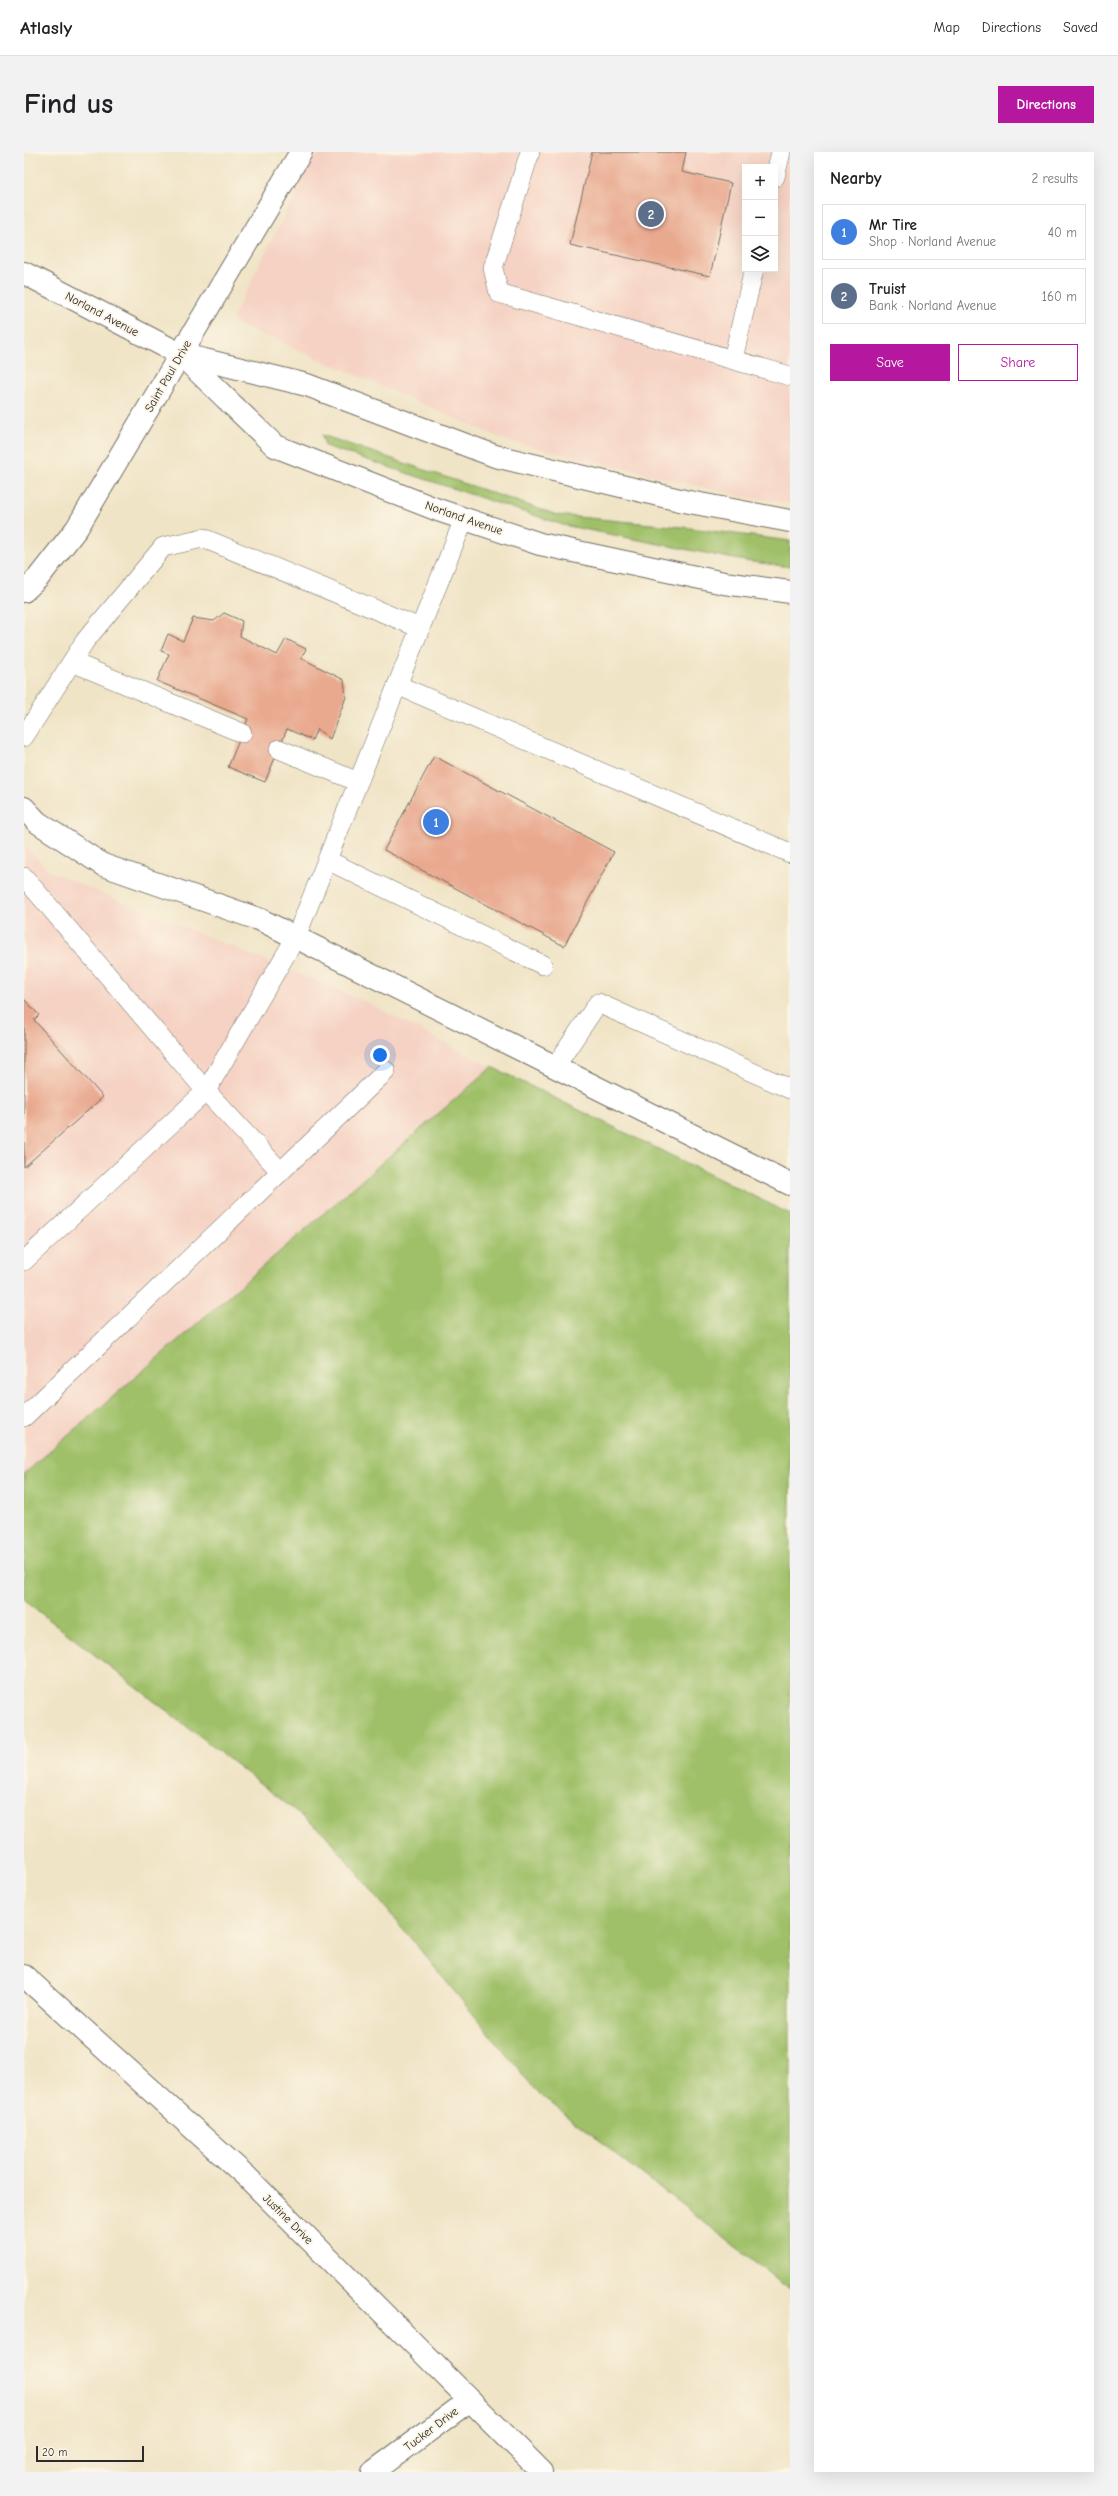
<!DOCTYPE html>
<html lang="en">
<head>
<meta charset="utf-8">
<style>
  body { margin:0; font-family:"Comic Neue",sans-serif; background:#f2f2f2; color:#202124 }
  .controls { position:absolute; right:12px; top:12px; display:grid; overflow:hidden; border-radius:0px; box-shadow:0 4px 16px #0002 }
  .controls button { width:36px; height:36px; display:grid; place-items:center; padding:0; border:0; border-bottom:1px solid #e0e0e0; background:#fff; color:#202124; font:20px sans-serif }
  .scale { position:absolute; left:12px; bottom:10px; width:108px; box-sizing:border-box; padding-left:4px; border:2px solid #2b2b2b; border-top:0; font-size:11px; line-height:14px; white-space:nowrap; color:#2b2b2b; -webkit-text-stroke:3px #fcf5e5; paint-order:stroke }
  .you { position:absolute; left:356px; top:903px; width:14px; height:14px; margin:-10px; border:3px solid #fff; border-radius:50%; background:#1a73e8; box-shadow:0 0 0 6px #1a73e833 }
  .badge { display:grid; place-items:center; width:26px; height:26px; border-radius:50%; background:#b5179e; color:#fff; font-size:13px; font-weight:700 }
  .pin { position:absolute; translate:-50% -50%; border:2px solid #fff; box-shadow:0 1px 4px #0006 }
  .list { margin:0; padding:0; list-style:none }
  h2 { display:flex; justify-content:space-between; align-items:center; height:52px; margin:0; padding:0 16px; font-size:17px }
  h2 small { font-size:13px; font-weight:400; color:#757577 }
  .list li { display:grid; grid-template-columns:26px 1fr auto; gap:12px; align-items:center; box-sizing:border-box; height:56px; margin:0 8px 8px; padding:0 8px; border:1px solid #e0e0e0; border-radius:0px }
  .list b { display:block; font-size:15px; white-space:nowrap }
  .list p { margin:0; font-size:13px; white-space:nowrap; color:#757577 }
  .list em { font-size:13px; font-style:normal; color:#757577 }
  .actions { display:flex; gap:8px; padding:12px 16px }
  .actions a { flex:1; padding:9px 0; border:1px solid #b5179e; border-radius:0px; text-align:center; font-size:14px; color:#b5179e }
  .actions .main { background:#b5179e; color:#fff }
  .icon { flex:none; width:22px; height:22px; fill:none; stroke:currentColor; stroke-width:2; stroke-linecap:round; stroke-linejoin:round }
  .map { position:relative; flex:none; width:766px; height:2320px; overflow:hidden; border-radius:0px }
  header { display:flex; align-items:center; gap:24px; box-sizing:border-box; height:56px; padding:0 20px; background:#fff; border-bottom:1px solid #e0e0e0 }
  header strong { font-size:19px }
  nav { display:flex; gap:22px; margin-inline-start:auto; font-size:14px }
  .intro { display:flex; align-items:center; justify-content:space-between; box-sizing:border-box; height:96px; padding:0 24px }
  h1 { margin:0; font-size:28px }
  .button { padding:10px 18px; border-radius:0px; background:#b5179e; color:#fff; font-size:14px; font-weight:700 }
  main { display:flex; gap:24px; padding:0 24px }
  aside { flex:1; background:#fff; border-radius:0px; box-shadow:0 4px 16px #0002 }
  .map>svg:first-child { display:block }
  .built { fill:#f5d2c3; fill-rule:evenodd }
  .green { fill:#9fc068; stroke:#65764a }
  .building { fill:#e9a98f }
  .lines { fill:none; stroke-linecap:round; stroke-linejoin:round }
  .service-casing { stroke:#706c61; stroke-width:20 }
  .minor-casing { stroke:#706c61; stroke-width:24 }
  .secondary-casing { stroke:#706c61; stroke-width:24 }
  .service { stroke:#fff; stroke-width:19 }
  .minor { stroke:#fff; stroke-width:22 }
  .secondary { stroke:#fff; stroke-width:22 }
  .labels { text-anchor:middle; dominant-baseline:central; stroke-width:3.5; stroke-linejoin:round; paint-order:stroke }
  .street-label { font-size:12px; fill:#2b2b2b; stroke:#fcf5e5 }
</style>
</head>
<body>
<header>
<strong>Atlasly</strong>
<nav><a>Map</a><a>Directions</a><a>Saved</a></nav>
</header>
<div class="intro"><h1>Find us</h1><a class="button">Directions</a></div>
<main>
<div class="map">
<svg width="766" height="2320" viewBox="0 0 766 2320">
  <rect width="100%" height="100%" fill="#fcf5e5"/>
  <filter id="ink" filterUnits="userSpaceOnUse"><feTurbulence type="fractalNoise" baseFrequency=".025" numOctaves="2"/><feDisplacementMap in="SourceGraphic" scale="8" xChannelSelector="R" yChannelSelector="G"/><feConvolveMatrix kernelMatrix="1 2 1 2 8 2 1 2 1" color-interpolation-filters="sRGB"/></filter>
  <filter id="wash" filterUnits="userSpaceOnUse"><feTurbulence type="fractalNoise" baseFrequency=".012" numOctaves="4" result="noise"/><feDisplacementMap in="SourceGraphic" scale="16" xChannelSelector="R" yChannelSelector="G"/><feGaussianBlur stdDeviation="0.9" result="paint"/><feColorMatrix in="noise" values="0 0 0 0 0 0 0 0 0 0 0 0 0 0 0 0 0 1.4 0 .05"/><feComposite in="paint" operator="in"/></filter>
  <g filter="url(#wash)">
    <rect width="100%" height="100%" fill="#f0e4c6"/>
    <g class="built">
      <path d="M 298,0 L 766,0 L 766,351 L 719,345 L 481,288 L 207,169 L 286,12 ZM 721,15 L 751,15 L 751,117 L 721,117 Z"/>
      <polygon points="0,693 27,720 338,848 468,915 0,1342"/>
    </g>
    <g class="green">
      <polygon points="298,283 533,363 658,375 766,389 766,415 721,409 539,373 301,294"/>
      <polygon points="468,915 766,1062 766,2137 514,1941 300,1681 0,1448 0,1322"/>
    </g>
    <g id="blocks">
      <g class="building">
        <polygon points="568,0 662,0 658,20 707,31 686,124 546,93"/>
        <polygon points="200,461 218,469 216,484 253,503 262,487 282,497 277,506 320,528 322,545 306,587 293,577 288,588 263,577 241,630 204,615 224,567 133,529 145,502 137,499 144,482 159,489 169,466 190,469"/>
        <polygon points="410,604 590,700 540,794 360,698"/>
        <polygon points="0,847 15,863 10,868 79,945 0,1015"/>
      </g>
    </g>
  </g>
  <g filter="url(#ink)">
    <use href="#blocks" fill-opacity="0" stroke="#706c61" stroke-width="1"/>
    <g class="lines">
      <g class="service-casing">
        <g id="service">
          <polyline points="506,0 469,116 475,141 766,224"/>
          <polyline points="751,25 757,0"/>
          <polyline points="709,207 730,117"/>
          <polyline points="48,510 218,581"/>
          <polyline points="373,533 766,701"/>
          <polyline points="0,585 61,489 139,395 179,386 396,476"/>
          <polyline points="255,597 334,630"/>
          <polyline points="303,708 519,813"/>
          <polyline points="0,725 182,939 272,785 440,367"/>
          <polyline points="531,915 574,851 766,937"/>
          <polyline points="0,1109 182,939 257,1020"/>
          <polyline points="0,1265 362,919"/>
        </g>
      </g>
      <g class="minor-casing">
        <g id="minor">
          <polyline points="0,439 14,426 53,376 277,0"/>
          <polyline points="0,656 13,670 79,713 237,768 766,1032"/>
          <polyline points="0,1824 223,2025 518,2320"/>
          <polyline points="349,2320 446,2248"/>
        </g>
      </g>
      <g class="secondary-casing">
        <g id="secondary">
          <polyline points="0,121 156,202 283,233 471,304 660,349 766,369"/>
          <polyline points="157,203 251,294 414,358 516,392 700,431 766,440"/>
        </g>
      </g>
      <use href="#service" class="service"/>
      <use href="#minor" class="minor"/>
      <use href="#secondary" class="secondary"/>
    </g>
  </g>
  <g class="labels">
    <g class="street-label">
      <text transform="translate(78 162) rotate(28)">Norland Avenue</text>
      <text transform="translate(144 224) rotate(-60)">Saint Paul Drive</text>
      <text transform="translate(440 366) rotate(19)">Norland Avenue</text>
      <text transform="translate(264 2067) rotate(45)">Justine Drive</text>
      <text transform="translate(407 2277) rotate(-37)">Tucker Drive</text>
    </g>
  </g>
</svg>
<div class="controls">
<button>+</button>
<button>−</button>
<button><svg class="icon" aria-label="layers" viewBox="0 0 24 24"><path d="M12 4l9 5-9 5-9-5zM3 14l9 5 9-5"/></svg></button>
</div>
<div class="scale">20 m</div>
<div class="you"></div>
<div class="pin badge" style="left:412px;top:670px;background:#3f7fe0">1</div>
<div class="pin badge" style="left:627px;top:62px;background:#5c6f8a">2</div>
</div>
<aside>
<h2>Nearby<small>2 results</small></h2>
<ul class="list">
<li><span class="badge" style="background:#3f7fe0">1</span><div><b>Mr Tire</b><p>Shop · Norland Avenue</p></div><em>40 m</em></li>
<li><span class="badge" style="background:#5c6f8a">2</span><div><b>Truist</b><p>Bank · Norland Avenue</p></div><em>160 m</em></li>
</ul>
<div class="actions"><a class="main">Save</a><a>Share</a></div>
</aside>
</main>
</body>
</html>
